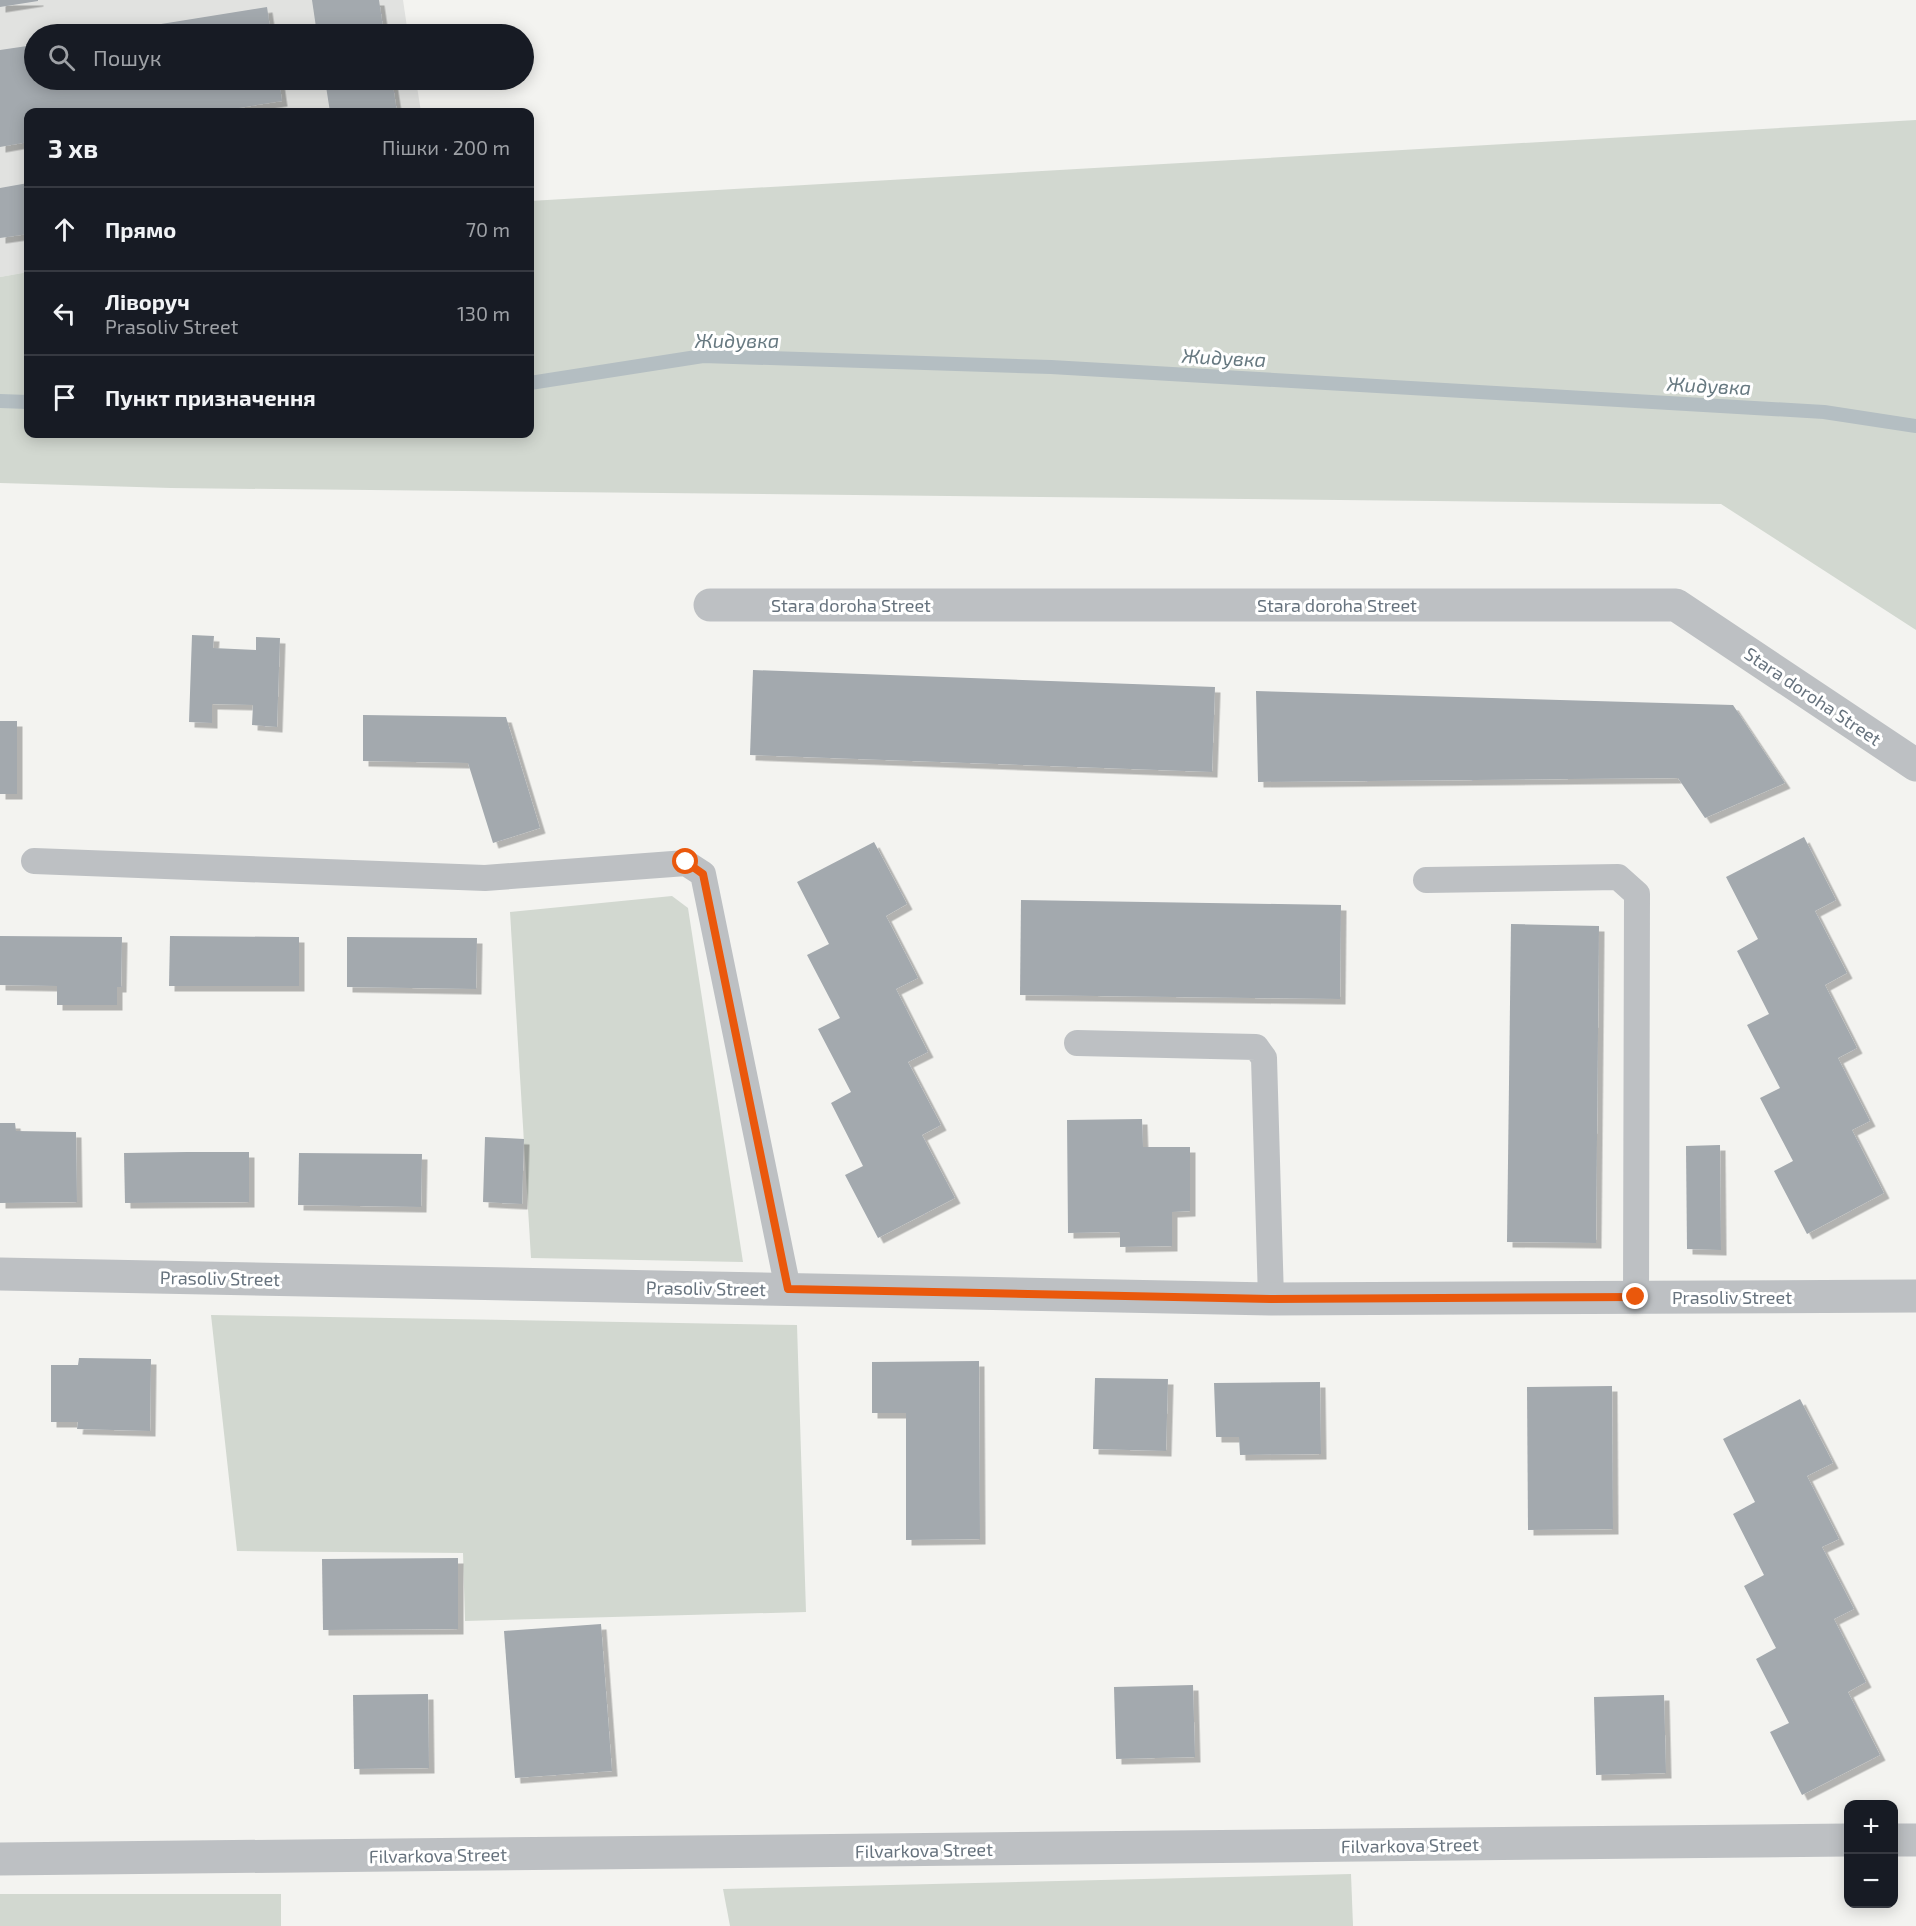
<!DOCTYPE html>
<html lang="uk">
<head>
<meta charset="utf-8">
<style>
  body { margin:0; font-family:"Exo 2",sans-serif; background:#20242c; color:#f1f3f6 }
  .controls { position:absolute; right:18px; bottom:18px; display:grid; overflow:hidden; border-radius:12px; box-shadow:0 3px 15px #0003 }
  .controls button { width:54px; height:54px; display:grid; place-items:center; padding:0; border:0; border-bottom:2px solid #363941; background:#171b24; color:#f1f3f6; font:30px sans-serif }
  .stop { position:absolute; width:18px; height:18px; margin:-14px; border:4px solid #ea580c; border-radius:50%; background:#fff }
  .stop.end { background:#ea580c; border-color:#fff; box-shadow:0 2px 6px #0008 }
  .list { margin:0; padding:0; list-style:none }
  h2 { display:flex; justify-content:space-between; align-items:center; height:78px; margin:0; padding:0 24px; font-size:26px }
  h2 small { font-size:20px; font-weight:400; color:#9ea1a6 }
  .list li { display:grid; grid-template-columns:39px 1fr auto; gap:18px; align-items:center; box-sizing:border-box; height:84px; padding:0 24px; border-top:2px solid #363941 }
  .list b { display:block; font-size:22px; white-space:nowrap }
  .list p { margin:0; font-size:20px; white-space:nowrap; color:#9ea1a6 }
  .list em { font-size:20px; font-style:normal; color:#9ea1a6 }
  .icon { flex:none; width:33px; height:33px; fill:none; stroke:currentColor; stroke-width:2; stroke-linecap:round; stroke-linejoin:round }
  .map { position:relative; flex:none; width:1916px; height:1926px; overflow:hidden }
  .search { position:absolute; background:#171b24; box-shadow:0 3px 15px #0003; left:24px; top:24px; width:510px; height:66px; display:flex; align-items:center; gap:15px; box-sizing:border-box; padding:0 21px; border-radius:33px; color:#9ea1a6; font-size:22px }
  .panel { position:absolute; background:#171b24; box-shadow:0 3px 15px #0003; left:24px; top:108px; width:510px; height:330px; border-radius:12px }
  .map>svg:first-child { display:block }
  .built { fill:#e1e2e0 }
  .green { fill:#d2d8d0 }
  .lines { fill:none; stroke-linecap:round; stroke-linejoin:round }
  .stream { stroke:#b4bec2; stroke-width:14 }
  .building { fill:#a3a9ae; filter:url(#shadow) }
  .lane { stroke:#bdc0c3; stroke-width:26 }
  .street { stroke:#bdc0c3; stroke-width:33 }
  .route { stroke:#ea580c; stroke-width:8 }
  .labels { text-anchor:middle; dominant-baseline:central; stroke-width:6; stroke-linejoin:round; paint-order:stroke }
  .street-label { font-size:18px; fill:#66727d; stroke:#fff }
  .water-label { font-size:20px; font-style:italic; fill:#677981; stroke:#fff }
</style>
</head>
<body>
<div class="map">
<svg width="1916" height="1926" viewBox="0 0 1916 1926">
  <defs>
    <filter id="shadow"><feDropShadow dx="5.5" dy="5.5" stdDeviation="0" flood-color="#0004"/></filter>
  </defs>
  <rect width="100%" height="100%" fill="#f3f3f0"/>
  <polygon class="built" points="0,0 403,0 408,34 34,34 34,80 416,80 421,112 28,112 28,272 0,277"/>
  <g class="green">
    <polygon points="1916,120 1916,630 1721,504 171,488 0,483 0,277 28,272 28,434 530,434 530,201"/>
    <polygon points="672,896 688,908 743,1262 531,1258 510,912"/>
    <polygon points="211,1315 797,1325 806,1612 465,1621 463,1553 237,1551"/>
    <polygon points="1351,1874 1353,1926 730,1926 723,1889"/>
    <rect x="0" y="1894" width="281" height="32"/>
  </g>
  <g class="lines">
    <g class="stream">
      <polyline points="530,383 703,356 1051,367 1824,412 1916,426"/>
      <polyline points="0,401 28,402"/>
    </g>
  </g>
  <g class="building">
    <polygon points="0,0 38,0 38,1 0,7"/>
    <polygon points="312,0 379,0 384,34 317,34"/>
    <polygon points="267,7 271,34 105,34 105,33"/>
    <polygon points="34,45 34,80 279,80 282,101 213,112 28,112 28,142 0,147 0,50"/>
    <polygon points="325,80 392,80 397,112 330,112"/>
    <polygon points="28,183 28,234 0,238 0,188"/>
    <polygon points="192,635 214,636 213,648 256,650 256,637 280,638 277,727 252,725 253,705 212,704 212,723 189,722"/>
    <polygon points="753,670 1215,687 1212,772 750,755"/>
    <polygon points="1256,691 1733,705 1785,783 1705,818 1678,778 1258,782"/>
    <polygon points="363,715 506,717 540,828 493,843 468,763 363,761"/>
    <rect x="0" y="721" width="17" height="73"/>
    <polygon points="1804,837 1836,900 1815,911 1847,973 1825,985 1857,1048 1838,1058 1870,1121 1852,1130 1884,1193 1807,1234 1774,1171 1793,1161 1760,1098 1780,1088 1747,1025 1769,1014 1737,951 1758,939 1726,877"/>
    <polygon points="874,842 907,904 886,916 918,978 896,989 928,1052 908,1062 941,1125 922,1135 955,1198 878,1238 845,1175 863,1166 831,1103 851,1092 818,1029 840,1018 807,955 829,944 797,882"/>
    <polygon points="1021,900 1341,905 1340,999 1020,995"/>
    <polygon points="1511,924 1599,926 1596,1243 1507,1242"/>
    <polygon points="0,936 122,937 121,987 117,987 117,1005 57,1005 57,986 0,985"/>
    <polygon points="170,936 299,937 299,986 169,986"/>
    <polygon points="347,937 477,938 476,989 347,987"/>
    <polygon points="1142,1119 1143,1147 1190,1147 1190,1211 1172,1212 1172,1246 1120,1247 1120,1232 1068,1233 1067,1120"/>
    <polygon points="0,1123 15,1123 16,1131 76,1132 77,1202 0,1203"/>
    <polygon points="485,1137 524,1139 522,1204 483,1202"/>
    <polygon points="1720,1145 1721,1250 1687,1249 1686,1146"/>
    <polygon points="187,1152 249,1152 249,1202 125,1203 124,1153"/>
    <polygon points="299,1153 422,1154 421,1207 298,1205"/>
    <polygon points="79,1358 151,1359 150,1431 77,1429 78,1422 51,1422 51,1365 78,1365"/>
    <polygon points="979,1361 980,1539 906,1540 906,1413 872,1413 872,1362"/>
    <polygon points="1095,1378 1168,1379 1166,1451 1093,1449"/>
    <polygon points="1320,1382 1321,1454 1240,1455 1239,1437 1216,1437 1214,1383"/>
    <polygon points="1612,1386 1613,1529 1528,1530 1527,1387"/>
    <polygon points="1800,1399 1833,1463 1807,1476 1839,1539 1822,1547 1854,1609 1834,1619 1866,1682 1848,1692 1880,1755 1802,1795 1770,1732 1789,1723 1756,1659 1776,1648 1744,1586 1764,1575 1733,1514 1755,1502 1723,1439"/>
    <polygon points="458,1558 458,1629 323,1630 322,1559"/>
    <polygon points="601,1624 612,1771 515,1778 504,1631"/>
    <polygon points="1193,1685 1195,1757 1116,1759 1114,1687"/>
    <polygon points="428,1694 429,1768 354,1769 353,1695"/>
    <polygon points="1664,1695 1666,1773 1596,1775 1594,1697"/>
  </g>
  <g class="lines">
    <g class="lane">
      <polyline points="34,861 485,878 686,863 703,874 788,1289"/>
      <polyline points="1426,880 1618,877 1637,894 1636,1297"/>
      <polyline points="1077,1043 1256,1047 1264,1058 1271,1299"/>
    </g>
    <g class="street">
      <polyline points="710,605 1676,605 1916,765"/>
      <polyline points="0,1274 1271,1299 1916,1296"/>
      <polyline points="1894,1840 1916,1840"/>
      <polyline points="0,1859 1848,1840"/>
    </g>
  </g>
  <g class="lines">
    <polyline class="route" points="686,862 703,874 788,1289 1271,1299 1636,1297"/>
  </g>
  <g class="labels">
    <g class="street-label">
      <text x="851" y="605">Stara doroha Street</text>
      <text x="1337" y="605">Stara doroha Street</text>
      <text transform="translate(1813 696) rotate(34)">Stara doroha Street</text>
      <text transform="translate(220 1278) rotate(1)">Prasoliv Street</text>
      <text transform="translate(706 1288) rotate(1)">Prasoliv Street</text>
      <text x="1732" y="1297">Prasoliv Street</text>
      <text transform="translate(1410 1845) rotate(-1)">Filvarkova Street</text>
      <text transform="translate(924 1850) rotate(-1)">Filvarkova Street</text>
      <text transform="translate(438 1855) rotate(-1)">Filvarkova Street</text>
    </g>
    <g class="water-label">
      <text x="737" y="340">Жидувка</text>
      <text transform="translate(1224 357) rotate(3)">Жидувка</text>
      <text transform="translate(1709 385) rotate(3)">Жидувка</text>
    </g>
  </g>
</svg>
<div class="controls">
<button>+</button>
<button>−</button>
</div>
<div class="stop" style="left:686px;top:862px"></div>
<div class="stop end" style="left:1636px;top:1297px"></div>
<div class="search"><svg class="icon" aria-label="search" viewBox="0 0 24 24"><circle cx="10" cy="10" r="6"/><path d="M15 15l6 6"/></svg>Пошук</div>
<section class="panel">
<h2>3 хв<small>Пішки · 200 m</small></h2>
<ul class="list">
<li><svg class="icon" aria-label="ahead" viewBox="0 0 24 24"><path d="M12 20V5M6 11l6-6 6 6"/></svg><div><b>Прямо</b></div><em>70 m</em></li>
<li><svg class="icon" aria-label="left" viewBox="0 0 24 24"><path d="M17 20v-9H6M10 6l-5 5 5 5"/></svg><div><b>Ліворуч</b><p>Prasoliv Street</p></div><em>130 m</em></li>
<li><svg class="icon" aria-label="arrive" viewBox="0 0 24 24"><path d="M6 21V4h12l-3 4 3 4H6"/></svg><div><b>Пункт призначення</b></div></li>
</ul>
</section>
</div>
</body>
</html>
